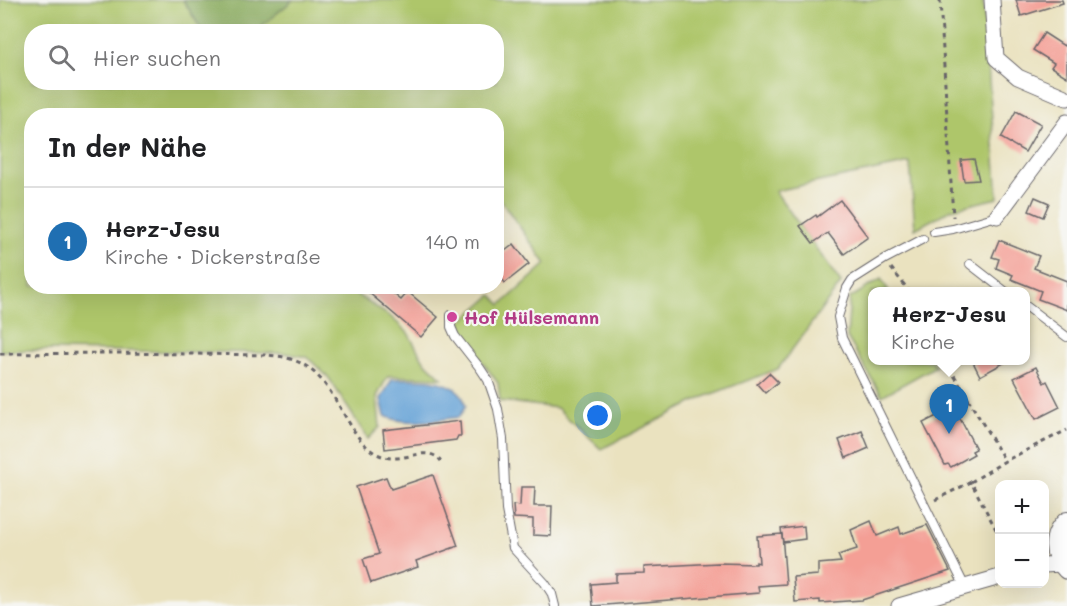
<!DOCTYPE html>
<html lang="de">
<head>
<meta charset="utf-8">
<style>
  body { margin:0; font-family:Mali,sans-serif; background:#f6f6f6; color:#202124 }
  .controls { position:absolute; right:18px; bottom:18px; display:grid; overflow:hidden; border-radius:12px; box-shadow:0 6px 24px #0002 }
  .controls button { width:54px; height:54px; display:grid; place-items:center; padding:0; border:0; border-bottom:2px solid #e0e0e0; background:#fff; color:#202124; font:30px sans-serif }
  .you { position:absolute; left:598px; top:416px; width:21px; height:21px; margin:-15px; border:4px solid #fff; border-radius:50%; background:#1a73e8; box-shadow:0 0 0 9px #1a73e833 }
  .badge { display:grid; place-items:center; width:39px; height:39px; border-radius:50%; background:#1f6fb2; color:#fff; font-size:20px; font-weight:700 }
  .pin { position:absolute; translate:-50% -50px; filter:drop-shadow(0 2px 3px #0008) }
  .pin::after { content:''; position:absolute; top:32px; width:21px; height:18px; background:inherit; clip-path:polygon(0 0,100% 0,50% 100%) }
  .popup { position:absolute; left:868px; top:287px; width:162px; height:78px; box-sizing:border-box; display:grid; place-content:center; border-radius:12px; background:#fff; filter:drop-shadow(0 2px 4px #0005); font-size:20px; white-space:nowrap; color:#757577 }
  .popup b { font-size:22px; color:#202124 }
  .popup::after { content:''; position:absolute; left:50%; top:100%; margin-left:-12px; border:12px solid transparent; border-top-color:#fff }
  .list { margin:0; padding:0; list-style:none }
  h2 { display:flex; justify-content:space-between; align-items:center; height:78px; margin:0; padding:0 24px; font-size:26px }
  h2 small { font-size:20px; font-weight:400; color:#757577 }
  .list li { display:grid; grid-template-columns:39px 1fr auto; gap:18px; align-items:center; box-sizing:border-box; height:108px; padding:0 24px; border-top:2px solid #e0e0e0 }
  .list b { display:block; font-size:22px; white-space:nowrap }
  .list p { margin:0; font-size:20px; white-space:nowrap; color:#757577 }
  .list em { font-size:20px; font-style:normal; color:#757577 }
  .icon { flex:none; width:33px; height:33px; fill:none; stroke:currentColor; stroke-width:2; stroke-linecap:round; stroke-linejoin:round }
  .map { position:relative; flex:none; width:1067px; height:606px; overflow:hidden }
  .search { position:absolute; background:#fff; box-shadow:0 6px 24px #0002; left:24px; top:24px; width:480px; height:66px; display:flex; align-items:center; gap:15px; box-sizing:border-box; padding:0 21px; border-radius:24px; color:#757577; font-size:22px }
  .panel { position:absolute; background:#fff; box-shadow:0 6px 24px #0002; left:24px; top:108px; width:480px; height:186px; border-radius:24px }
  .map>svg:first-child { display:block }
  .green { fill:#aec66b; stroke:#687453; stroke-width:1.5 }
  .forest { fill:#8aab5f; stroke:#56664d; stroke-width:1.5 }
  .water { fill:#66a3d7; stroke:#446289; stroke-width:1.5 }
  .building { fill:#f49f95 }
  .lines { fill:none; stroke-linecap:round; stroke-linejoin:round }
  .service-casing { stroke:#686569; stroke-width:10 }
  .minor-casing { stroke:#686569; stroke-width:17 }
  .tertiary-casing { stroke:#686569; stroke-width:22 }
  .path { stroke:#686569; stroke-width:3; stroke-dasharray:4.5 4.5; stroke-linecap:butt }
  .service { stroke:#fff; stroke-width:8 }
  .minor { stroke:#fff; stroke-width:15 }
  .tertiary { stroke:#fff; stroke-width:20 }
  .hotel-dot { fill:#d1479c; stroke:#f6f6f2; stroke-width:2 }
  .labels { text-anchor:middle; dominant-baseline:central; stroke-width:4.5; stroke-linejoin:round; paint-order:stroke }
  .hotel-label { font-size:18px; font-weight:bold; fill:#b23c85; stroke:#f6f6f2; text-anchor:start }
</style>
</head>
<body>
<div class="map">
<svg width="1067" height="606" viewBox="0 0 1067 606">
  <rect width="100%" height="100%" fill="#f6f6f2"/>
  <filter id="ink" filterUnits="userSpaceOnUse"><feTurbulence type="fractalNoise" baseFrequency=".0167" numOctaves="2"/><feDisplacementMap in="SourceGraphic" scale="12" xChannelSelector="R" yChannelSelector="G"/><feConvolveMatrix kernelMatrix="1 2 1 2 8 2 1 2 1" color-interpolation-filters="sRGB"/></filter>
  <filter id="wash" filterUnits="userSpaceOnUse"><feTurbulence type="fractalNoise" baseFrequency=".008" numOctaves="4" result="noise"/><feDisplacementMap in="SourceGraphic" scale="24" xChannelSelector="R" yChannelSelector="G"/><feGaussianBlur stdDeviation="1.35" result="paint"/><feColorMatrix in="noise" values="0 0 0 0 0 0 0 0 0 0 0 0 0 0 0 0 0 1.4 0 .05"/><feComposite in="paint" operator="in"/></filter>
  <g filter="url(#wash)">
    <rect width="100%" height="100%" fill="#eae2bf"/>
    <g class="green">
      <polygon points="0,0 183,0 203,31 32,32 32,82 496,82 496,32 255,31 293,0 983,0 998,198 952,209 915,229 910,163 775,191 841,283 778,369 704,397 601,449 557,408 500,401 498,383 456,326 492,295 501,305 546,264 497,195 496,116 32,116 32,286 345,287 391,317 408,333 424,361 442,378 388,376 377,396 380,427 368,439 329,378 307,357 284,353 36,350 0,351"/>
      <polygon points="881,279 889,291 872,292 872,360 932,361 936,366 882,396 847,337 850,298"/>
    </g>
    <polygon class="forest" points="183,0 293,0 255,31 203,32"/>
    <path class="water" d="M 392,379 C 411,379 446,377 460,393 C 463,396 464,402 466,406 L 459,417 C 437,420 406,426 385,416 L 381,399 Z"/>
    <g id="blocks">
      <g class="building">
        <polygon points="1016,0 1062,0 1063,3 1021,16"/>
        <polygon points="1044,33 1064,46 1067,41 1067,77 1051,67 1054,63 1033,50"/>
        <polygon points="1016,111 1041,124 1025,152 1001,138"/>
        <polygon points="974,159 979,180 964,181 961,160"/>
        <polygon points="1035,197 1049,203 1043,217 1029,211"/>
        <polygon points="840,200 868,237 844,254 828,233 813,243 800,226 816,215 817,217"/>
        <polygon points="999,240 1039,256 1034,268 1067,281 1067,310 1038,299 1041,291 1011,279 1013,275 996,268 999,259 992,257"/>
        <polygon points="514,244 529,264 505,283 496,271 496,258"/>
        <polygon points="361,286 384,286 401,300 408,292 438,317 421,337"/>
        <polygon points="972,360 1009,360 980,376"/>
        <polygon points="1036,367 1044,383 1047,381 1060,407 1036,419 1014,378"/>
        <polygon points="769,373 778,382 765,393 757,384"/>
        <polygon points="954,407 976,449 972,451 974,454 951,467 948,464 945,465 923,423"/>
        <polygon points="460,421 461,436 458,436 456,440 385,449 383,430"/>
        <polygon points="862,431 869,448 846,458 839,440"/>
        <polygon points="433,475 458,546 416,561 418,567 371,583 363,559 379,554 356,487 386,477 391,489"/>
        <polygon points="521,487 535,487 534,506 552,506 551,536 533,535 533,519 514,518 513,505 520,506"/>
        <polygon points="871,521 877,536 899,527 901,534 927,525 950,571 862,600 820,603 820,600 795,602 793,577 818,575 818,564 841,562 838,555 857,549 851,530"/>
        <polygon points="804,526 805,539 783,542 781,529"/>
        <polygon points="782,534 786,584 758,586 759,593 593,606 591,584 616,582 616,574 644,573 644,567 718,563 756,564 756,562 759,563 757,536"/>
      </g>
    </g>
  </g>
  <g filter="url(#ink)">
    <use href="#blocks" fill-opacity="0" stroke="#686569" stroke-width="1.5"/>
    <g class="lines">
      <g class="service-casing">
        <g id="service">
          <polyline points="934,232 953,229 997,216"/>
          <polyline points="923,239 885,259 852,280 847,288 838,317 842,338 965,587"/>
          <polyline points="970,264 1006,292"/>
          <polyline points="1026,306 1067,337"/>
          <polyline points="451,315 451,327 455,336 480,368 488,380 498,409 503,439 506,510 513,548 545,583 552,594 555,606"/>
        </g>
      </g>
      <g class="minor-casing">
        <g id="minor">
          <polyline points="992,0 996,58 1018,77 1067,98"/>
          <polyline points="997,216 1067,122"/>
          <polyline points="1044,565 1061,564"/>
          <polyline points="899,606 1000,577"/>
        </g>
      </g>
      <g class="tertiary-casing">
        <path id="tertiary" d="M 1067,522 C 1052,536 1053,555 1067,569"/>
      </g>
      <g class="path">
        <polyline points="940,0 953,217"/>
        <polyline points="891,268 910,292"/>
        <path d="M 0,354 L 112,353 L 268,355 C 274,356 281,356 287,358 C 321,366 334,399 351,426 C 357,436 365,447 375,453 C 381,456 387,458 393,458 C 409,459 429,446 441,461"/>
        <polyline points="945,360 1005,461"/>
        <polyline points="971,482 1005,461 1067,430"/>
        <polyline points="935,500 971,482 1000,537"/>
      </g>
      <use href="#service" class="service"/>
      <use href="#minor" class="minor"/>
      <use href="#tertiary" class="tertiary"/>
    </g>
  </g>
  <circle class="hotel-dot" cx="452" cy="317" r="6"/>
  <g class="labels">
    <g class="hotel-label">
      <text x="464" y="317">Hof Hülsemann</text>
    </g>
  </g>
</svg>
<div class="controls">
<button>+</button>
<button>−</button>
</div>
<div class="you"></div>
<div class="pin badge" style="left:949px;top:434px">1</div>
<div class="popup"><b>Herz-Jesu</b>Kirche</div>
<div class="search"><svg class="icon" aria-label="search" viewBox="0 0 24 24"><circle cx="10" cy="10" r="6"/><path d="M15 15l6 6"/></svg>Hier suchen</div>
<section class="panel">
<h2>In der Nähe<small></small></h2>
<ul class="list">
<li><span class="badge">1</span><div><b>Herz-Jesu</b><p>Kirche · Dickerstraße</p></div><em>140 m</em></li>
</ul>
</section>
</div>
</body>
</html>
